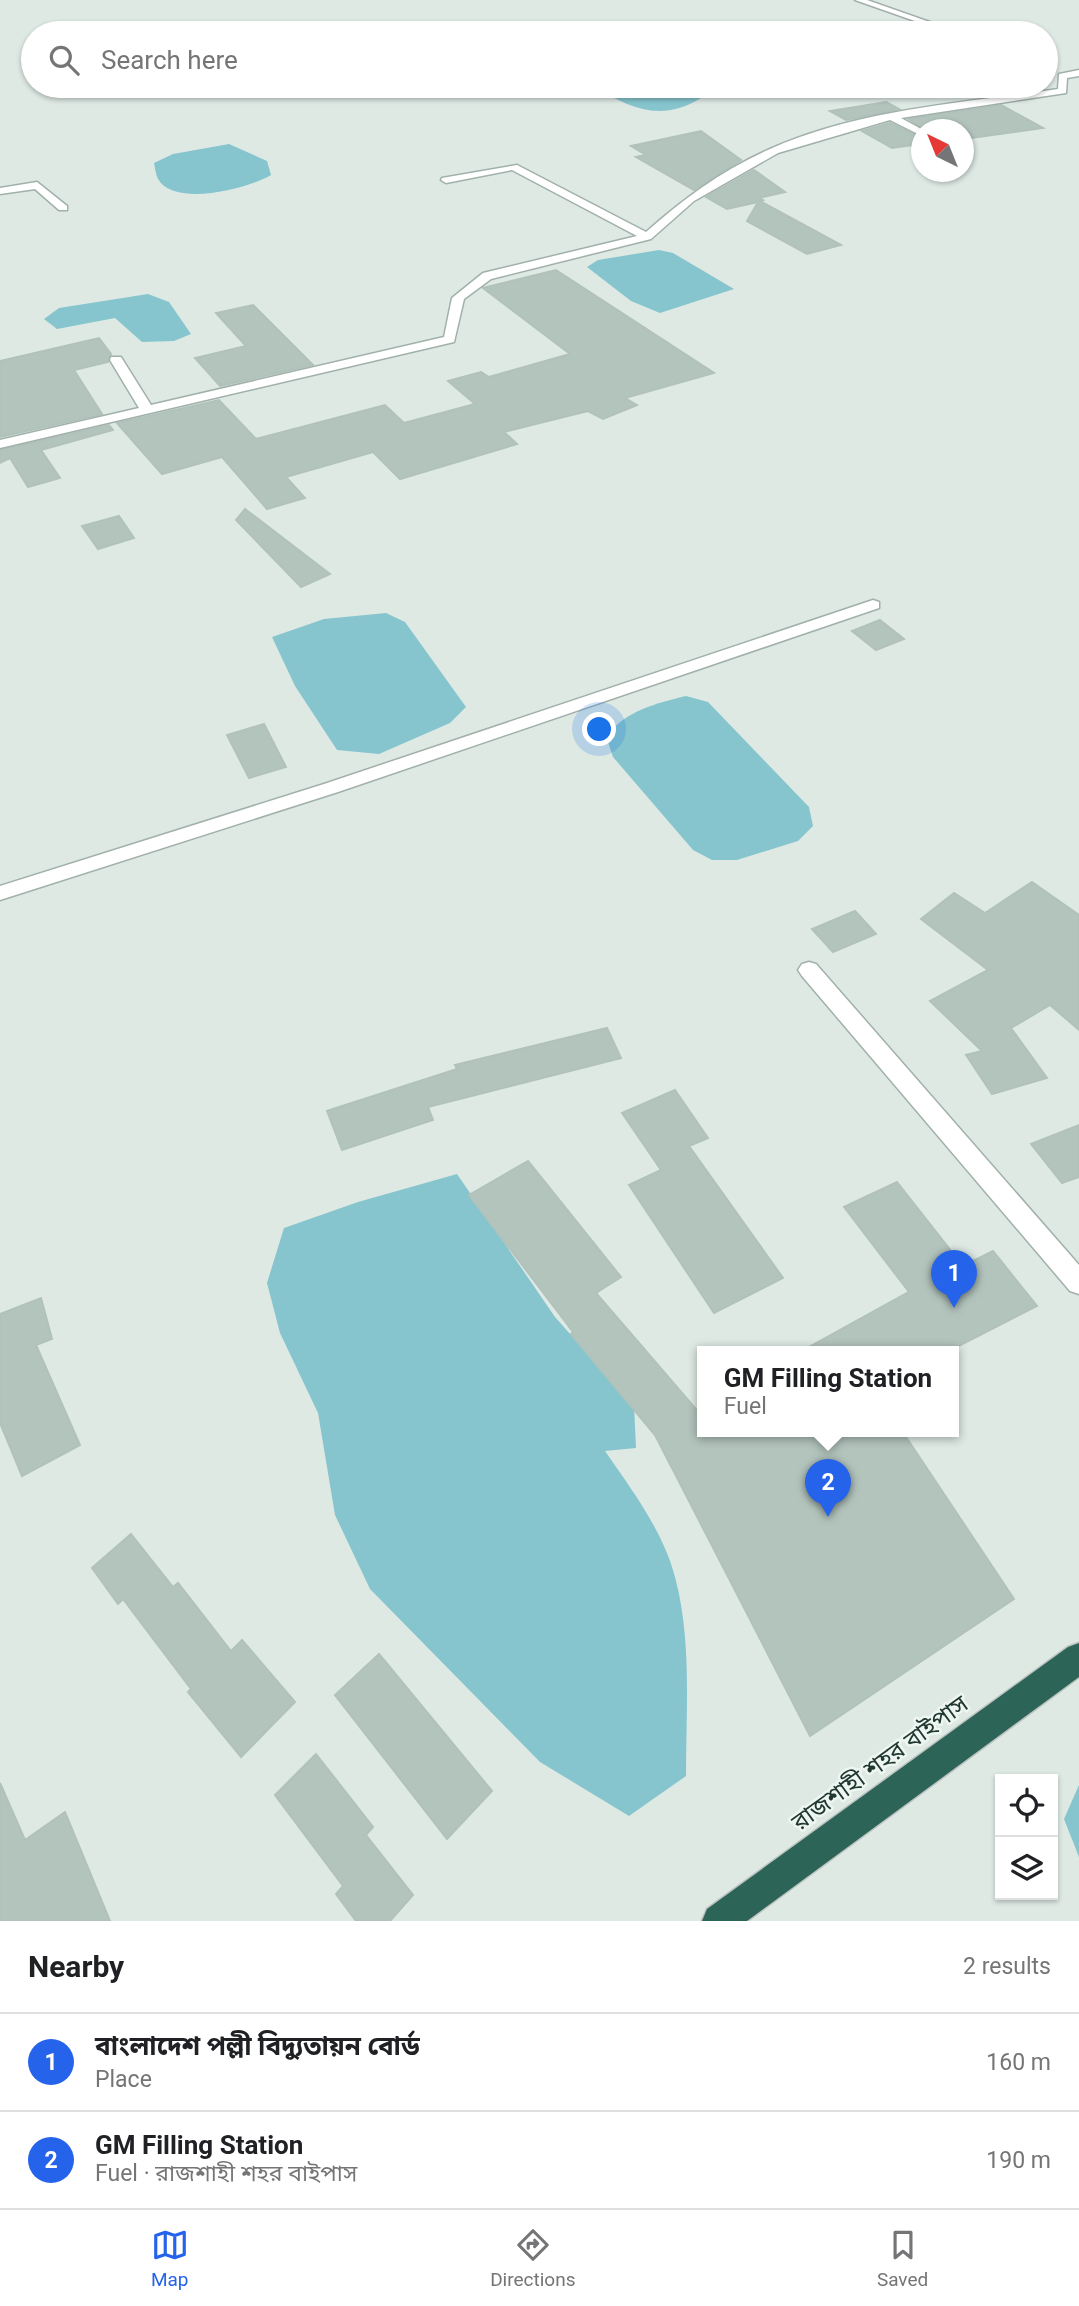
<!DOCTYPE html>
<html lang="en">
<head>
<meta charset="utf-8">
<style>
  body { margin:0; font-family:Roboto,"Noto Sans Bengali",sans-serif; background:#f2f2f2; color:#202124 }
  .controls { position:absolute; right:21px; bottom:21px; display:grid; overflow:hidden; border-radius:0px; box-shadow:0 2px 5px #0004 }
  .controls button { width:63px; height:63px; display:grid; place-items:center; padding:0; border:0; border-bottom:2px solid #e0e0e0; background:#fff; color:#202124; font:35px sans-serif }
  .compass { position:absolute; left:911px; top:119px; width:63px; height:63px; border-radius:50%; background:#fff; box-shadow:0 2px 5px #0004; rotate:317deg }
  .you { position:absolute; left:600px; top:730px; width:24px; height:24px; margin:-18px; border:5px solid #fff; border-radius:50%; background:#1a73e8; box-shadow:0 0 0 10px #1a73e833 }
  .badge { display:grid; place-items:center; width:46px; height:46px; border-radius:50%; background:#2563eb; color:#fff; font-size:23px; font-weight:700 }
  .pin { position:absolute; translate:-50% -58px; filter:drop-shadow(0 2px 4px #0008) }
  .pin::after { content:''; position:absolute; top:37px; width:24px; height:21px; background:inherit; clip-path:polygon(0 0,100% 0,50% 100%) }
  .popup { position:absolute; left:697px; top:1346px; width:262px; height:91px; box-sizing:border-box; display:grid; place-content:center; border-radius:0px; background:#fff; filter:drop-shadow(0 2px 5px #0005); font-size:23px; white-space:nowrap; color:#757577 }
  .popup b { font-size:26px; color:#202124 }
  .popup::after { content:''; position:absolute; left:50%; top:100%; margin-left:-14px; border:14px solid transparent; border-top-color:#fff }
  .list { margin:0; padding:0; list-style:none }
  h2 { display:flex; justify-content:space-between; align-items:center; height:91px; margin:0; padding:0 28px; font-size:30px }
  h2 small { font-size:23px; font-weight:400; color:#757577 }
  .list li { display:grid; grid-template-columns:46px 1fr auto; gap:21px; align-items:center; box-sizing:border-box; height:98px; padding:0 28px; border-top:2px solid #e0e0e0 }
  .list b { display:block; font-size:26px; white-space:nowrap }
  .list p { margin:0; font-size:23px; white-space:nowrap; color:#757577 }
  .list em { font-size:23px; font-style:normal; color:#757577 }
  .icon { flex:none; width:38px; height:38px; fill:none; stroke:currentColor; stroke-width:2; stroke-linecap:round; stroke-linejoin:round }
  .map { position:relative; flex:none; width:1079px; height:1921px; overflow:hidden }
  .search { position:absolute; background:#fff; box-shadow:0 2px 5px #0004; left:21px; right:21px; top:21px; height:77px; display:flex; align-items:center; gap:18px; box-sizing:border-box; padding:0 24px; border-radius:38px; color:#757577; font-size:26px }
  .sheet { height:287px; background:#fff }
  nav { display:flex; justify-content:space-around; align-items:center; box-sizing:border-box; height:98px; border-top:2px solid #e0e0e0; background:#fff; font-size:19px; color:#757577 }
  nav a { display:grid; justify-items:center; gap:4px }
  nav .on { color:#2563eb }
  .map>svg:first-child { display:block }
  .water { fill:#86c5ce }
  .building { fill:#b3c4bd; stroke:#b1c2bb; stroke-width:2 }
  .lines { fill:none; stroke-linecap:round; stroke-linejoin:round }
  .minor-casing { stroke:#a1b0ab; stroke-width:3 }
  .highway-casing { stroke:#bcc3c1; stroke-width:3 }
  .minor { fill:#fff; fill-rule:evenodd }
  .highway { fill:#2c6457; fill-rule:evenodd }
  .labels { text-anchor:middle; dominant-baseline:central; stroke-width:5; stroke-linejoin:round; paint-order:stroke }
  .near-street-label { font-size:24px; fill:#203831; stroke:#eef6f2 }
</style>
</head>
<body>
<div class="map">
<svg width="1079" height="1921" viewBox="0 0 1079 1921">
  <rect width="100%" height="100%" fill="#dee9e4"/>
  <g class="water">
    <path d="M 593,86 L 688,86 L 701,98 C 660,123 630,108 593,86 Z"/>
    <path d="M 229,144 L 267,161 L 271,175 C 250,188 174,208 158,179 C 156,175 155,168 154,163 L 173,154 Z"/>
    <polygon points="659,250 673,253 734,289 660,313 631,301 587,267 598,260"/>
    <polygon points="148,294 169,302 191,334 174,341 142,342 115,318 57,329 44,319 59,308"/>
    <polygon points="386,613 405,622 466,707 450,723 379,754 337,750 295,686 272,637 324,619"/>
    <path d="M 686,696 L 708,702 L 809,807 L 813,826 L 798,841 L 737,860 L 712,860 L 693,850 L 613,757 L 606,736 C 625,711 657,703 686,696 Z"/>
    <path d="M 457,1174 L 555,1317 L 634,1406 L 636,1448 L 605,1451 C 632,1490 663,1531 675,1577 C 692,1640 686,1711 686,1776 L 629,1816 L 540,1762 L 370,1589 L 335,1515 L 318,1413 L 280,1333 L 267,1283 L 284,1228 L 358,1202 Z"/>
    <polygon points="1079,1785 1079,1857 1064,1819"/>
  </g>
  <g class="building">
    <polygon points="886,102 899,109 846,120 830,111"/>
    <polygon points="1001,105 1043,128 963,139 963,130 925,130 909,119"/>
    <polygon points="890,123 921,138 921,144 892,148 862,131"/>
    <polygon points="701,131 741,160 694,190 636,157 646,155 631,146"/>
    <polygon points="754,170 785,192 759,198 763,200 760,201 841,245 807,254 747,221 758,202 727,209 706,197"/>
    <polygon points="556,270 714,373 625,398 637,405 603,419 588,411 504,432 517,444 400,479 373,452 286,477 305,498 267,509 222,457 162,474 117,423 219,400 256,439 385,405 404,423 475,404 448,381 481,372 489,377 570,354 483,288"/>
    <polygon points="253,305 313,365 220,386 195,358 246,346 216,313"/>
    <polygon points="99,338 111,354 108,362 74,370 102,414 0,437 0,361"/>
    <polygon points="109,425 113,430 41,450 60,478 28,487 10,458 0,463 0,450"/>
    <polygon points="245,509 330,574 301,587 236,520"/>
    <polygon points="119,516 134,538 98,549 82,526"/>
    <polygon points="880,620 904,639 876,650 852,631"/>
    <polygon points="264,724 286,767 249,778 227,735"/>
    <polygon points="1032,882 1079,915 1079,1030 1050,1005 1011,1028 1047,1078 992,1094 966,1055 982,1051 930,1001 988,970 921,919 954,893 985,913"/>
    <polygon points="855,911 876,934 833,952 812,929"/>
    <polygon points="607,1028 621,1058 428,1107 433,1120 342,1150 327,1111 457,1069 455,1065"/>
    <polygon points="675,1090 708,1138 689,1146 783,1278 714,1313 629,1185 661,1170 622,1113"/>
    <polygon points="1079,1125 1079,1177 1062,1183 1031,1144"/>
    <polygon points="528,1161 621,1277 596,1293 702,1416 702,1431 902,1431 1014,1599 810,1736 655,1435 571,1334 573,1332 469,1195"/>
    <polygon points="897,1182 963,1266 993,1251 1037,1306 949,1351 802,1351 909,1292 844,1207"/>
    <polygon points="41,1298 52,1339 36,1345 80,1445 22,1476 0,1423 0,1314"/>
    <polygon points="131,1534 173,1587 178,1583 231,1651 242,1640 295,1702 241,1757 188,1692 191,1689 123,1599 118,1604 92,1568"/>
    <polygon points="379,1654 492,1791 447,1839 335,1695"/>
    <polygon points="316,1754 373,1827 366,1835 413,1895 390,1921 356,1921 336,1894 343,1886 275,1795"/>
    <polygon points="0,1783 25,1840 65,1812 110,1921 0,1921"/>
  </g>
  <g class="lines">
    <g class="minor-casing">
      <g id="minor">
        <polygon points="855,0 867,0 961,33 949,33"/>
        <path d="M 1079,70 L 1079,76 L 1067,78 L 1066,93 L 901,118 L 923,130 L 922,136 L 890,120 L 778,153 L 694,201 L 651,239 L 491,279 L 464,299 L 454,342 L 0,448 L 0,440 L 139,408 L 110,360 L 111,357 L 121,357 L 151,405 L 444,337 L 452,298 L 483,273 L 637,236 L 512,170 L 446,183 L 441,180 L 442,178 L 517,165 L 646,232 C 683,199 724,169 770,149 C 859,109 963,103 1058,89 L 1059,74 Z"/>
        <polygon points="37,182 67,206 67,210 59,210 35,189 0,194 0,188"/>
        <polygon points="873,600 879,602 879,608 338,792 0,900 0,886 324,784"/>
        <polygon points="809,962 816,964 1079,1265 1079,1294 1070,1291 802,976 798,970 802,964"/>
      </g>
    </g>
    <g class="highway-casing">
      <polygon id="highway" points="1079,1643 1079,1677 747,1921 702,1921 707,1909 1068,1647"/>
    </g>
    <use href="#minor" class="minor"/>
    <use href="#highway" class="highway"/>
  </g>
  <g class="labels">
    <g class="near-street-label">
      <text transform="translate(880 1763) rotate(-36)">রাজশাহী শহর বাইপাস</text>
    </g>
  </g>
</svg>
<div class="controls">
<button><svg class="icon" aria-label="locate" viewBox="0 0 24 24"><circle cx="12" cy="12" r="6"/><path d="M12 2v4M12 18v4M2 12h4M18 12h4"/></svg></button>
<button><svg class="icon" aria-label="layers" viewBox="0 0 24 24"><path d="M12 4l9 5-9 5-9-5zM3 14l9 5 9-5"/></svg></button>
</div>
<svg class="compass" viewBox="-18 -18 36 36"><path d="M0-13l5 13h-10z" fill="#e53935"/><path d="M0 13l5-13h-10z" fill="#757577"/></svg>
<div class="you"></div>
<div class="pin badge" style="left:954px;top:1308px">1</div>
<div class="pin badge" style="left:828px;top:1517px">2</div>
<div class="popup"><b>GM Filling Station</b>Fuel</div>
<div class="search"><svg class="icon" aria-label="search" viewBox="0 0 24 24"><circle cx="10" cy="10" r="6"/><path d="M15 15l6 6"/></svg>Search here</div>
</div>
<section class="sheet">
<h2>Nearby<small>2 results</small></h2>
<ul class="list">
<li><span class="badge">1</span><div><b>বাংলাদেশ পল্লী বিদ্যুতায়ন বোর্ড</b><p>Place</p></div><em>160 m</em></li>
<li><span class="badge">2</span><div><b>GM Filling Station</b><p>Fuel · রাজশাহী শহর বাইপাস</p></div><em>190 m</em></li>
</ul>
</section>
<nav>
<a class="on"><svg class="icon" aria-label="map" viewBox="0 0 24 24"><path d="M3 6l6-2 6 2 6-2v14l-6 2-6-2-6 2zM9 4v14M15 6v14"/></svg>Map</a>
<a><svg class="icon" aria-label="directions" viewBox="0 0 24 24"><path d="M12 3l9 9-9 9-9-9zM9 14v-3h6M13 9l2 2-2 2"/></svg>Directions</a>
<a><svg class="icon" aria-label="saved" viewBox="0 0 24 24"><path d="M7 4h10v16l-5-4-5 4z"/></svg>Saved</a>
</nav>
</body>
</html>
